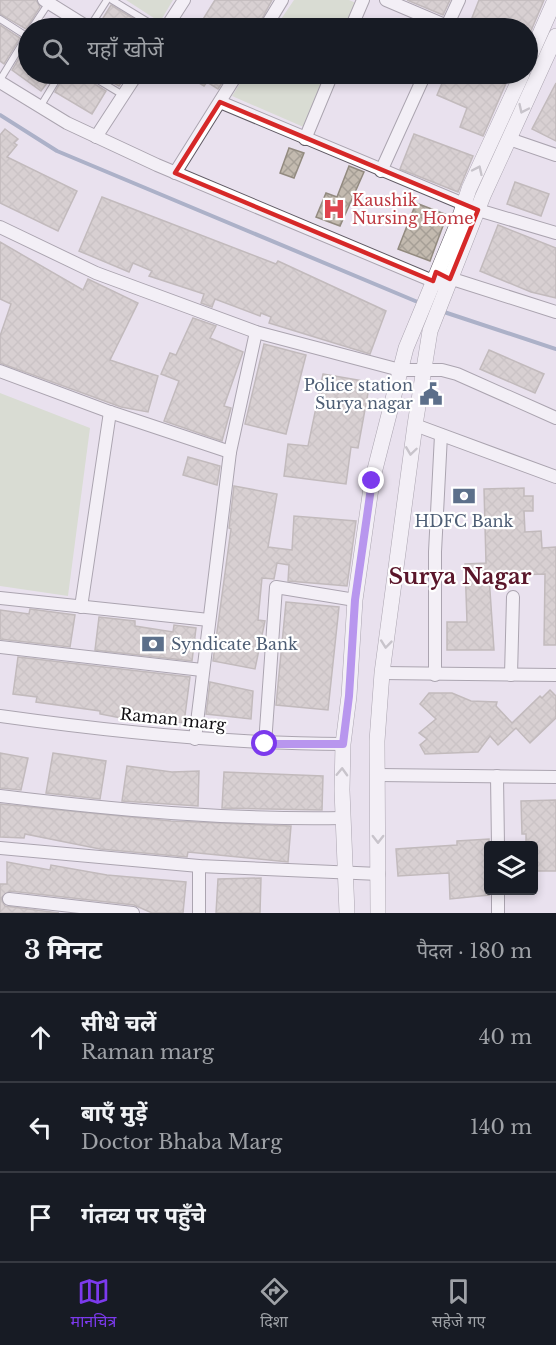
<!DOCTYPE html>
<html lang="hi">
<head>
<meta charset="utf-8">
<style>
  body { margin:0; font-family:"Libre Baskerville","Noto Sans Devanagari",serif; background:#242831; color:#f1f3f6 }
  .controls { position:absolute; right:18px; bottom:18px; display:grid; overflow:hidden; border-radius:6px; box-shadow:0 3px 9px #0003 }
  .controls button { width:54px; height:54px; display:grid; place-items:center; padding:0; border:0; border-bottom:2px solid #363941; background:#171b24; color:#f1f3f6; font:30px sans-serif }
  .stop { position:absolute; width:18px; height:18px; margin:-14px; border:4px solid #7c3aed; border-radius:50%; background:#fff }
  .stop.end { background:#7c3aed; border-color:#fff; box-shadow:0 2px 6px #0008 }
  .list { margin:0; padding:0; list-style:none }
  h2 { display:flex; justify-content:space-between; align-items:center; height:78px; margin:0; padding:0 24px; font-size:26px }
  h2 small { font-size:20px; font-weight:400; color:#9ea1a6 }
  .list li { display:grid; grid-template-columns:39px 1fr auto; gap:18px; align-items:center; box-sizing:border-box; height:90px; padding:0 24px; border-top:2px solid #363941 }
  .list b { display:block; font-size:22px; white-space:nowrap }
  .list p { margin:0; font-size:20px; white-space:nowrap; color:#9ea1a6 }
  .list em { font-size:20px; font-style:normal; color:#9ea1a6 }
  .icon { flex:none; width:33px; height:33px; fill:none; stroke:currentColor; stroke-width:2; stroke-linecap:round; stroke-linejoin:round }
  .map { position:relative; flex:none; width:556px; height:913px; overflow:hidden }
  .search { position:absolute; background:#171b24; box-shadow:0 3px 9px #0003; left:18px; right:18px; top:18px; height:66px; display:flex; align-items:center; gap:15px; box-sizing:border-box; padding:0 21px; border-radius:33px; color:#9ea1a6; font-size:22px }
  .sheet { height:348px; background:#171b24 }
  nav { display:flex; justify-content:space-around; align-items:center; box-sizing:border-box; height:84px; border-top:2px solid #363941; background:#171b24; font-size:16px; color:#9ea1a6 }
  nav a { display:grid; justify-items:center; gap:3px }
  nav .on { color:#7c3aed }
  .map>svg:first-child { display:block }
  .green { fill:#c6d5b2 }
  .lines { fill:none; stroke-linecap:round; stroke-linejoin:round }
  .stream { stroke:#627599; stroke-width:4 }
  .building { fill:url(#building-cross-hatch); stroke:#928a7f; stroke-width:1.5 }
  .service-casing { stroke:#605a64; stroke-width:8 }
  .minor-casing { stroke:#605a64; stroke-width:14 }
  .tertiary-casing { stroke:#605a64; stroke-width:16 }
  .service { stroke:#fff; stroke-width:6 }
  .minor { stroke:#fff; stroke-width:12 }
  .tertiary { stroke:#fff; stroke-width:15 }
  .oneway { stroke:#a09fa1 }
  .route { stroke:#7c3aed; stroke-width:8 }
  .marked { fill:none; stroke:#d62828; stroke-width:4.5; stroke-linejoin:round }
  .labels { text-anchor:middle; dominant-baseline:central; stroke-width:4.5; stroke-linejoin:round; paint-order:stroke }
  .health-label { font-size:16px; fill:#be3a42; stroke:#fff; text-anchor:start }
  .service-label { font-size:16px; fill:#4e5e75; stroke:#fff; text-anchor:end }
  .street-label { font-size:16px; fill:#110f13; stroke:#fff }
  .district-label { font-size:22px; font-weight:bold; fill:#5a162a; stroke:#fff }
</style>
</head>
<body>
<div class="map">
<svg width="556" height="913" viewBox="0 0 556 913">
  <defs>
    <pattern id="building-cross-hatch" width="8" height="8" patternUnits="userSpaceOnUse" patternTransform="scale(1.5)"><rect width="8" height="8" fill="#c3baaf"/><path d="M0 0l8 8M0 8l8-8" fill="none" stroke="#a69f96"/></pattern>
  </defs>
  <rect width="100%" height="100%" fill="#e9e1ee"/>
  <g class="green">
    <polygon points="126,0 173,0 160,22"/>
    <polygon points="294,0 349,0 365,7 356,28 275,28"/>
    <polygon points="246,74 339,74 315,132 232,96"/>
    <polygon points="0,393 90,428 68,596 0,586"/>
  </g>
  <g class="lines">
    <g class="stream">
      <polyline points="0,115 57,151 420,303"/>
      <polyline points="441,311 556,349"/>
    </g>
  </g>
  <g class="building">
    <polygon points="0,0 36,0 40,7 26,29 0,14"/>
    <polygon points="215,0 272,0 257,28 201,28 203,25 200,24"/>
    <polygon points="407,0 450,0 443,15"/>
    <polygon points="479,0 544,0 528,38 528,28 468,28"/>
    <polygon points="111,5 149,28 97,28"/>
    <polygon points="0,25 20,38 4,64 0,61"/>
    <polygon points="28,43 28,74 54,74 41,91 12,70"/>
    <polygon points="65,74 83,74 85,78 106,91 92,114 55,92"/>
    <polygon points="97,74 127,74 119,86"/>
    <polygon points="184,74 228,74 218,89 207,82 204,86"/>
    <polygon points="446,74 469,74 479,78 481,74 510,74 483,136 460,127 467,108 437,95"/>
    <polygon points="556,83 556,141 532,129"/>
    <polygon points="5,129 18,139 14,143 17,145 7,157 77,191 58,231 0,203 0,135"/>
    <polygon points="414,134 473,156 458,192 400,169"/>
    <polygon points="289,148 304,153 294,178 280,173"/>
    <polygon points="349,166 364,172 340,226 316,217 326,193 337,197"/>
    <polygon points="515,182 549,194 541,216 507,204"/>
    <polygon points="102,197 276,264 278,261 386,311 370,354 269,323 271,317 261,313 260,316 215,299 212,307 201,303 204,294 149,276 152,271 133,263 129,272 79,251"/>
    <polygon points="416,203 447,215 430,261 398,249"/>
    <polygon points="498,225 556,248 556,298 531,292 480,271"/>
    <polygon points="0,242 83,290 88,279 138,303 110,360 158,376 148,412 121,407 0,363 0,336 11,304 0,299"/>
    <polygon points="193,318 216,326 210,338 243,352 224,406 231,408 222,441 164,421 179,381 161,374 170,353 176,355"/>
    <polygon points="264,344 306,355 286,434 245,424"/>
    <polygon points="489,350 544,374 535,393 480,369"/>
    <polygon points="323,374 370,382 358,448 351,447 346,484 284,476 288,444 308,446"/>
    <polygon points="188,457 220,466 217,485 183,475"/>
    <polygon points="234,486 277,494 268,547 292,550 294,516 356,521 347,586 288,581 289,565 277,563 274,579 262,578 258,620 265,621 255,669 213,661 231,529 229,528"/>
    <polygon points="524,488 524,496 533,496 533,511 524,511 525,532 541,531 542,548 556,547 556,645 544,645 545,574 489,576 494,650 447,650 447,622 467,622 465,564 486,563 484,489"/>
    <polygon points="286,602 339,607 328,710 276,705"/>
    <polygon points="30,609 75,615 70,647 0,639 0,610 29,614"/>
    <polygon points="99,617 135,621 135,626 173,632 174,625 196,628 192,661 95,650"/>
    <polygon points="18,657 190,677 184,723 146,718 145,720 121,718 100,714 100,711 36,702 37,697 13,694"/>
    <polygon points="210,682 253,691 251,719 206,714"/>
    <polygon points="550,690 556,696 556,718 530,743 516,728 498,745 490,736 478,752 425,754 420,745 427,739 419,733 436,719 420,704 429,693 452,693 471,701 497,702 496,706 512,723 540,696 542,698"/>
    <polygon points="0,753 28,758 21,790 0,788"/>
    <polygon points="53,753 106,761 100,799 46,793"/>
    <polygon points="127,766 172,772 199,771 198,806 122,801"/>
    <polygon points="224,772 323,776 322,810 222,808"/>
    <polygon points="556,800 556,871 534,871 534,846 526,846 526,834 522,834 521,801"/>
    <polygon points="0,804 171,821 291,826 288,862 188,852 187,857 100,849 25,834 24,838 0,837"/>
    <polygon points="489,839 489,895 450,899 449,873 398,876 396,849 457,845 457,841"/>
    <polygon points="7,862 50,870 51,865 107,875 186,882 183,913 152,913 134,905 10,891 1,898 5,906 59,913 0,913 0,884 7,884"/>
    <polygon points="261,878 260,913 216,913 218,879"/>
  </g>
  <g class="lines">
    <g class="service-casing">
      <g id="service">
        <polyline points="112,0 158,28"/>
        <polyline points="0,19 28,37"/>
        <polyline points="32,28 50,1"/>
        <polyline points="89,28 107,0"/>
        <polyline points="88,74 123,95"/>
        <polyline points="0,80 28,34"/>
        <polyline points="40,107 60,74"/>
      </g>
    </g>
    <g class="minor-casing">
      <g id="minor">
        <polyline points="44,0 89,28"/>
        <polyline points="386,0 447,26"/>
        <polyline points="166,28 184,0"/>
        <polyline points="265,28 282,0"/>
        <polyline points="351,28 363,0"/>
        <polyline points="446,28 459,0"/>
        <polyline points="0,82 67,123 157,165 440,284"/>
        <polyline points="220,102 478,210 556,233"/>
        <polyline points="96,137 137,74"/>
        <polyline points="305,139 332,74"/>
        <polyline points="509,139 556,155"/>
        <polyline points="381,171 425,74"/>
        <polyline points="175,173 237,74"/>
        <polyline points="0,227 96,273 256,332 400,370 442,370 457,374 556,418"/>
        <polyline points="443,276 556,312"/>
        <polyline points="0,371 110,412 230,452"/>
        <polyline points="415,425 556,477"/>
        <polyline points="0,598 209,620"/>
        <polyline points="81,607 110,412"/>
        <polyline points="0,647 202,670"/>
        <polyline points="382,673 556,675"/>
        <polyline points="435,675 435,552 441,435"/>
        <polyline points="511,675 513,597"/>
        <path d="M 0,716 C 114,732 228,744 343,744"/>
        <polyline points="195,739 230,452 256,332"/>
        <polyline points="265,744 276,587 355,600"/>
        <polyline points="378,775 556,777"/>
        <polyline points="497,776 498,846"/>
        <path d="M 0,796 C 115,810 227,820 343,818"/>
        <polyline points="0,848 199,866 379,874"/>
        <polyline points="199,866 199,913"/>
        <polyline points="498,890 498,913"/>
        <polyline points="9,899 133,913"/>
      </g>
    </g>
    <g class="tertiary-casing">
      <g id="tertiary">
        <polyline points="528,61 555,0"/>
        <polyline points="347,913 342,790 343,744 349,696 355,600 372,481 406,348 457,225 469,189 522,74"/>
        <polyline points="378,913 377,741 382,673 415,425 430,331 483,196 556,36"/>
      </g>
    </g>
    <use href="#service" class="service"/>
    <use href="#minor" class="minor"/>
    <use href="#tertiary" class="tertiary"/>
  </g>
  <defs><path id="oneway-chevron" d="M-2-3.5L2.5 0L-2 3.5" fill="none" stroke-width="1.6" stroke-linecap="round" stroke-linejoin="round" transform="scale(1.5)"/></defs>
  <g class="oneway">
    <use href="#oneway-chevron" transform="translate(523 109) rotate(115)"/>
    <use href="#oneway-chevron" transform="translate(478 170) rotate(-65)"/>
    <use href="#oneway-chevron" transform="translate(411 451) rotate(98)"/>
    <use href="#oneway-chevron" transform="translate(386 644) rotate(96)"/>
    <use href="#oneway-chevron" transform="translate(342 772) rotate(-88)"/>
    <use href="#oneway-chevron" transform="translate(378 839) rotate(90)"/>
  </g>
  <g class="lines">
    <polyline class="route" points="265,744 343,744 349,696 355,600 372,481"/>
  </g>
  <path d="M0 0H556V913H0ZM 220,102 L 478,210 L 450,279 L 436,272 L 433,281 L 175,173 Z" fill="#e9e1ee" fill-opacity=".55" fill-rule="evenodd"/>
  <path class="marked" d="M 220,102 L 478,210 L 450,279 L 436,272 L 433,281 L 175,173 Z"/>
  <defs>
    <g id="hospital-bare" transform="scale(1.8)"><path d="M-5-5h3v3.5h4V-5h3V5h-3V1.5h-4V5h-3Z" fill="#e0444e" stroke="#fff" stroke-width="2.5" paint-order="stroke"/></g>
    <g id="civic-bare" transform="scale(1.8)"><path d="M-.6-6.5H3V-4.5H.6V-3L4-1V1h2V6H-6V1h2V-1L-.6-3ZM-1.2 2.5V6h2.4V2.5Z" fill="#5c6f8a" stroke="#fff" stroke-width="2.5" paint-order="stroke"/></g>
    <g id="bank-bare" transform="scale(1.8)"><path d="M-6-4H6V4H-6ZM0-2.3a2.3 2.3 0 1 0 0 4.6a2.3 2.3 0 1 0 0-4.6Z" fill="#5c6f8a" stroke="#fff" stroke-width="2.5" paint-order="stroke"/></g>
  </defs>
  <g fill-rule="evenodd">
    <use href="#hospital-bare" x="334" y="209"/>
    <use href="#civic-bare" x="431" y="394"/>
    <use href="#bank-bare" x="464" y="496"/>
    <use href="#bank-bare" x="153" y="644"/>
  </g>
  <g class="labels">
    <g class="health-label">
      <text x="352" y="200">Kaushik<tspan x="352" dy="18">Nursing Home</tspan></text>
    </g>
    <g class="service-label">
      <text x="413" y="385">Police station<tspan x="413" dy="18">Surya nagar</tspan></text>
      <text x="464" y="521" text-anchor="middle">HDFC Bank</text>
      <text x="171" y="644" text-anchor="start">Syndicate Bank</text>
    </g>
    <g class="street-label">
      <text transform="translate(173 719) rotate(6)">Raman marg</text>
    </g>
    <g class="district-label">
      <text x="460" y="576">Surya Nagar</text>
    </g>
  </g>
</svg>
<div class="controls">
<button><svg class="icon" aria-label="layers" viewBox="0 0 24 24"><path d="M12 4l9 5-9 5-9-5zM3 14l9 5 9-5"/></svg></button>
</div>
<div class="stop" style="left:265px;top:744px"></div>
<div class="stop end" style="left:372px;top:481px"></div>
<div class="search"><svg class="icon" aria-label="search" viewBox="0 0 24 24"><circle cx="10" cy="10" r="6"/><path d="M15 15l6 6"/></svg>यहाँ खोजें</div>
</div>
<section class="sheet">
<h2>3 मिनट<small>पैदल · 180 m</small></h2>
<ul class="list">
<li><svg class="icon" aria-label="ahead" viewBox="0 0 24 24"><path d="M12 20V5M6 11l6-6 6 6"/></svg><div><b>सीधे चलें</b><p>Raman marg</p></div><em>40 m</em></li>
<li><svg class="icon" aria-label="left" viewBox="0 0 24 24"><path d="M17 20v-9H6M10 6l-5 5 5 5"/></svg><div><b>बाएँ मुड़ें</b><p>Doctor Bhaba Marg</p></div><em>140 m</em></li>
<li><svg class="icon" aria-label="arrive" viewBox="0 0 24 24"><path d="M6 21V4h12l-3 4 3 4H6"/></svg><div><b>गंतव्य पर पहुँचे</b></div></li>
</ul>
</section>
<nav>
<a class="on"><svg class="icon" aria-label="map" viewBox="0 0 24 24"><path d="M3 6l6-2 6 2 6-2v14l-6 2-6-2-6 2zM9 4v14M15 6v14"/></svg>मानचित्र</a>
<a><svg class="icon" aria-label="directions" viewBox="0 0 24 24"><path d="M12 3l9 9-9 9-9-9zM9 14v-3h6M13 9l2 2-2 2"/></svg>दिशा</a>
<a><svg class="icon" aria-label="saved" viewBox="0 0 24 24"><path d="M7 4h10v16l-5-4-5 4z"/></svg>सहेजे गए</a>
</nav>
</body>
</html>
